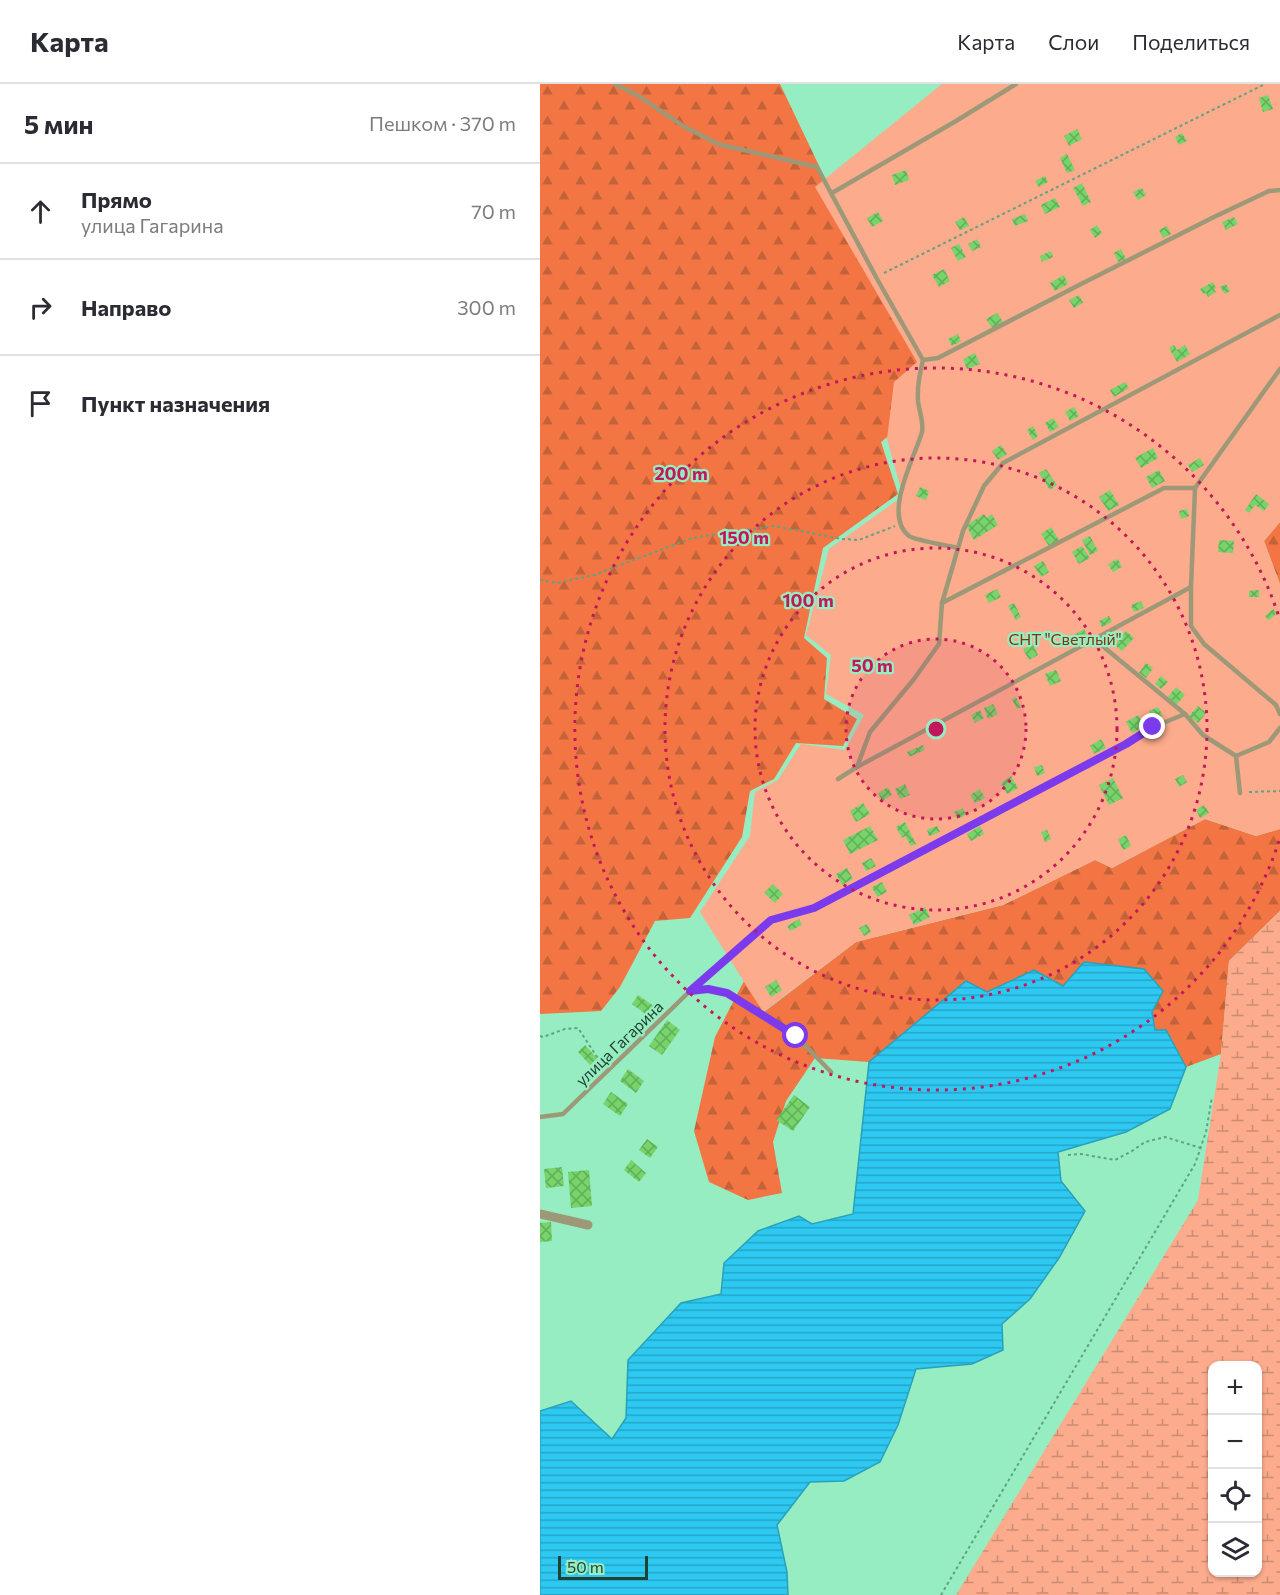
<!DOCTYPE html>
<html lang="ru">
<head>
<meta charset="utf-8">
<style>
  body { margin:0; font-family:Commissioner,sans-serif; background:#f7f7f7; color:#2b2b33 }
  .controls { position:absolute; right:18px; bottom:18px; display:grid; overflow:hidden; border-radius:12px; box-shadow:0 2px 4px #0004 }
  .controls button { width:54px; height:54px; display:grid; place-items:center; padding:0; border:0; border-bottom:2px solid #e1e1e2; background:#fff; color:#2b2b33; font:30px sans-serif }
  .scale { position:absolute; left:18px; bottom:15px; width:90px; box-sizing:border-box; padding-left:6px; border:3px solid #1f4332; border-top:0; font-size:16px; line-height:21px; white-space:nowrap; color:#1f4332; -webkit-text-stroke:4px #96edc1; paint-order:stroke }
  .stop { position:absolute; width:18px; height:18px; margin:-14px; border:4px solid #7c3aed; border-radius:50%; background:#fff }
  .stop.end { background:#7c3aed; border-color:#fff; box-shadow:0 2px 6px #0008 }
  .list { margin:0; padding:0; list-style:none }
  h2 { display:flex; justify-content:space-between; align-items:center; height:78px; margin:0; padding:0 24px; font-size:26px }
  h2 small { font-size:20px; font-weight:400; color:#7c7c81 }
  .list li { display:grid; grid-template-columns:39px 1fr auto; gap:18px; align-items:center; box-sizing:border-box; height:96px; padding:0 24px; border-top:2px solid #e1e1e2 }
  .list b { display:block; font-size:22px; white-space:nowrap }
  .list p { margin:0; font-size:20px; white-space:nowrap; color:#7c7c81 }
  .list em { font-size:20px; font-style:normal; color:#7c7c81 }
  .icon { flex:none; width:33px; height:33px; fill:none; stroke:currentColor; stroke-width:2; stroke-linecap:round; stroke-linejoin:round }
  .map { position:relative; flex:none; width:740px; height:1511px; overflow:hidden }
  header { display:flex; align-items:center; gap:36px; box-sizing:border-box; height:84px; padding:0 30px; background:#fff; border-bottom:2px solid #e1e1e2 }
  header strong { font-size:28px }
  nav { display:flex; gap:33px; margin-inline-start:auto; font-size:21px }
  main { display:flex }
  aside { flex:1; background:#fff }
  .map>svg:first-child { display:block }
  .forest { fill:url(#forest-firs) }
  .wetland { fill:url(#wetland-marsh); fill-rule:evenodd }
  .garden { fill:#fcab8c }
  .water { fill:url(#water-rules); stroke:#29a1b9; stroke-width:1.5 }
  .building { fill:url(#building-cross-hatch) }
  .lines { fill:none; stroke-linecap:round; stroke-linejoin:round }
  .path { stroke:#61a282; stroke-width:2; stroke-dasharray:3 3; stroke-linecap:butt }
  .lane { stroke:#9d9978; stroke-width:4.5 }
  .street { stroke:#9d9978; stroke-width:9 }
  .route { stroke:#7c3aed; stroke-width:8 }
  .ring { fill:none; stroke:#c2185b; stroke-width:3; stroke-dasharray:3 6 }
  .labels { text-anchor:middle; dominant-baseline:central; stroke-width:4.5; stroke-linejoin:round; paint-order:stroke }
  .park-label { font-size:16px; fill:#833411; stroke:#96edc1 }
  .street-label { font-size:16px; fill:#1f4332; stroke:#96edc1 }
  .centre { fill:#c2185b; stroke:#96edc1; stroke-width:3 }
  .ring-label { font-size:18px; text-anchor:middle; font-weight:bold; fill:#c2185b; stroke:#96edc1; stroke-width:4.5; stroke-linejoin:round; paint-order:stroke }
</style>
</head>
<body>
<header>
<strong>Карта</strong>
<nav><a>Карта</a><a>Слои</a><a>Поделиться</a></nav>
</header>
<main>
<aside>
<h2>5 мин<small>Пешком · 370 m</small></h2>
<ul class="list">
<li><svg class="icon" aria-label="ahead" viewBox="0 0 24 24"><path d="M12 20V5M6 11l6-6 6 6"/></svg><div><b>Прямо</b><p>улица Гагарина</p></div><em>70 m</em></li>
<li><svg class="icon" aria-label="right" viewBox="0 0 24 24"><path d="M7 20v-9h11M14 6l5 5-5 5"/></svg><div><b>Направо</b></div><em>300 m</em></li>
<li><svg class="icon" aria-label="arrive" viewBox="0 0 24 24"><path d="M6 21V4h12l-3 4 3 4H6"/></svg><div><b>Пункт назначения</b></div></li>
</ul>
</aside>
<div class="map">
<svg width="740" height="1511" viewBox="0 0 740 1511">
  <defs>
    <pattern id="forest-firs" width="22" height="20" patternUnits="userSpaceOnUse" patternTransform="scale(1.5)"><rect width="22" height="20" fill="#f37543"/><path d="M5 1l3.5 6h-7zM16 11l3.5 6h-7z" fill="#c46239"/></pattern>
    <pattern id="wetland-marsh" width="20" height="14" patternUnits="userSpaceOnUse" patternTransform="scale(1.5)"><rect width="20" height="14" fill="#fcab8c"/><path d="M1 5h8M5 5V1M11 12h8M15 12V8" fill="none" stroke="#cb8d73"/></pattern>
    <pattern id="water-rules" width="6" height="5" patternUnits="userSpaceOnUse" patternTransform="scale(1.5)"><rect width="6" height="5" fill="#2dc9f3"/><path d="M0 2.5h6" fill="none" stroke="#26a5c5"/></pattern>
    <pattern id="building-cross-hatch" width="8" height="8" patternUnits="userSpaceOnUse" patternTransform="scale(1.5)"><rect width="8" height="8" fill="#77d46b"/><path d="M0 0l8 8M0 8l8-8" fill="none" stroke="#61ae59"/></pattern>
  </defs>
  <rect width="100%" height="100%" fill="#96edc1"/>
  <g class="forest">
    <polygon points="0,0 240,0 292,109 398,312 341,358 358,410 283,464 264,554 287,574 284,615 317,635 303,662 256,659 234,695 210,707 202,753 150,834 115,837 80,903 61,927 0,930"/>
    <polygon points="740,438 740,500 724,457"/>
    <polygon points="665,735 716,752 740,745 740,827 689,877 681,970 646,983 626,946 615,947 612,928 523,902 493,886 447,908 426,897 329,978 275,974 246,1017 233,1058 242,1109 208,1116 169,1098 154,1047 175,953 204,897 224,928 316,858 463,821 555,776 572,784"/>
  </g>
  <path class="wetland" d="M 740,827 L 740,1511 L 416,1511 L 658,1116 L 681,970 L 689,877 ZM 672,1282 L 718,1282 L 718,1488 L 672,1488 Z"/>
  <polygon class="garden" points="402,0 740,0 740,438 724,457 740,500 740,745 716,752 665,735 572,784 555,776 463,821 316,858 223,928 160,828 210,752 215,708 238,696 261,660 305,666 324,631 286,610 291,571 266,551 289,465 363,412 347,355 354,298 377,278 275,103"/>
  <polygon class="water" points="544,878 604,885 623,907 612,928 615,946 626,946 646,983 630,1025 586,1048 518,1068 521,1097 545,1127 519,1174 490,1215 462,1240 463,1266 432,1280 376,1285 358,1341 340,1378 304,1397 270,1398 237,1441 247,1488 248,1511 0,1511 0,1327 31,1317 72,1355 86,1334 88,1276 141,1219 181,1210 184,1179 218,1147 259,1132 272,1140 313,1130 329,978 426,897 447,908 494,886 523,902"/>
  <g class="building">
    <polygon points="728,11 733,25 723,28 719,14"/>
    <polygon points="537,45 542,55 529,62 524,52"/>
    <polygon points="642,49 647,57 639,61 635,53"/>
    <polygon points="527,70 535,86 527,89 520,74"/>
    <polygon points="366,86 369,96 355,101 352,91"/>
    <polygon points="505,92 508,98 499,103 495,97"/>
    <polygon points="542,99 551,118 543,122 533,104"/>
    <polygon points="602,104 606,111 598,116 593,108"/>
    <polygon points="515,114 520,123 505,130 501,121"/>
    <polygon points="338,128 343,137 332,143 327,134"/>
    <polygon points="485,130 488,137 475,142 472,135"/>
    <polygon points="424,133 429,142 420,146 415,138"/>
    <polygon points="694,133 698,140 686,146 682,138"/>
    <polygon points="557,141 562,149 555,154 550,146"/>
    <polygon points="627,142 631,150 623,154 619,146"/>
    <polygon points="437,155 441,163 432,167 428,160"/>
    <polygon points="419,160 426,173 418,177 411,164"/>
    <polygon points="581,165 586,175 578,178 574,169"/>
    <polygon points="511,167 513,173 502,178 500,172"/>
    <polygon points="404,185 410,197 399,203 392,191"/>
    <polygon points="524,191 528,200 515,207 510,199"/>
    <polygon points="673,198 676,204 674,205 676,208 668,213 666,209 663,210 660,205"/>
    <polygon points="686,200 690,207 685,210 680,203"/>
    <polygon points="539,211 543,219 534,224 529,216"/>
    <polygon points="457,229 463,238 452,244 446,235"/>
    <polygon points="418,250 421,257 412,262 408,255"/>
    <polygon points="634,261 637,266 645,261 650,270 637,278 629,264"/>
    <polygon points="435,269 440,280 427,285 423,275"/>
    <polygon points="585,298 589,304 574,313 570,306"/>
    <polygon points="534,323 539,332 530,337 525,328"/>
    <polygon points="513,334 519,343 510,348 505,339"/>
    <polygon points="493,342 498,352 493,356 487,346"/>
    <polygon points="461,361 467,370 458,376 452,367"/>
    <polygon points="613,364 618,374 601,384 595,374"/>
    <polygon points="660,374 664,381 652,388 648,381"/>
    <polygon points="506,385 517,401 510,406 499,389"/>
    <polygon points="619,386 625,397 612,404 606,393"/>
    <polygon points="380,403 389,407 386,416 376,412"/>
    <polygon points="570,406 579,421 568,427 559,413"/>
    <polygon points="716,410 729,420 724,427 715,421 709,429 705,426"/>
    <polygon points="647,425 649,432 641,435 639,427"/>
    <polygon points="444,430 447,434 452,430 458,441 434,456 427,443 430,439"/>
    <polygon points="511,443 519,456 509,462 501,450"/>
    <polygon points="550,452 558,467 550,471 542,456"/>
    <polygon points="679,456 694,457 693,469 678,468"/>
    <polygon points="542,462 550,474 539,480 532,468"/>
    <polygon points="578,475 582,483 573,488 568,480"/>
    <polygon points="503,477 509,488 501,493 494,482"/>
    <polygon points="457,505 461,513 449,519 445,511"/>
    <polygon points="719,506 719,513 709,513 709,507"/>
    <polygon points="601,517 604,524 594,528 591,521"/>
    <polygon points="474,519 481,533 476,536 468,522"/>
    <polygon points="733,525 737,529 729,536 725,532"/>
    <polygon points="569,532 572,538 562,543 559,537"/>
    <polygon points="544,545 547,551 536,558 532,552"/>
    <polygon points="586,547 594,554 582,567 575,561"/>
    <polygon points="493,560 498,571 489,576 483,565"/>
    <polygon points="606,579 613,584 606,594 599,589"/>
    <polygon points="516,586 521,597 510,602 505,590"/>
    <polygon points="621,592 628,598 621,605 615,600"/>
    <polygon points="636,603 645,611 636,621 628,613"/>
    <polygon points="476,613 481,623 477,625 472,615"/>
    <polygon points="453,620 458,630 448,635 444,624"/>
    <polygon points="658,622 666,629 658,639 649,632"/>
    <polygon points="618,623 623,632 614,636 609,627"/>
    <polygon points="440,626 444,634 435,639 431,631"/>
    <polygon points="598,631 604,642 592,649 586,638"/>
    <polygon points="561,655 566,664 554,670 550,662"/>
    <polygon points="383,661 385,666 369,673 367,668"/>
    <polygon points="502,681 505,689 497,692 494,683"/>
    <polygon points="643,691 647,698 639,703 635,695"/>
    <polygon points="471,692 478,704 467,710 461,699"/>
    <polygon points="573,694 583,714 569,721 559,701"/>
    <polygon points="365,700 370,711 360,715 355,705"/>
    <polygon points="348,703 352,711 342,717 338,709"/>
    <polygon points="440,705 445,714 435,719 430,711"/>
    <polygon points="323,719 330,730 316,738 310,727"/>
    <polygon points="664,721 669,729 660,734 656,726"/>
    <polygon points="423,724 426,731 417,735 414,728"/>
    <polygon points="365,738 376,760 371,762 365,752 362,754 356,743"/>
    <polygon points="330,742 338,756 310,770 303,756"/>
    <polygon points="397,742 400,748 389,752 387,746"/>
    <polygon points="440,742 444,750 431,757 427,750"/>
    <polygon points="507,746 511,755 505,758 501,748"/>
    <polygon points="586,751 591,762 583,766 578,755"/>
    <polygon points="331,774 336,782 326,787 322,779"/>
    <polygon points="307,784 313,795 302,801 296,790"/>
    <polygon points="342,798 347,808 337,813 332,803"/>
    <polygon points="233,800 243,810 235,819 224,809"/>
    <polygon points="385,823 390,833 374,841 369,831"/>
    <polygon points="259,835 262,841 250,847 247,842"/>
    <polygon points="327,840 331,848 324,852 319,844"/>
    <polygon points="236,896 242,906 231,913 225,903"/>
    <polygon points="98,911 118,925 111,934 92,920"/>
    <polygon points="127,936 140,946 122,971 109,962"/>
    <polygon points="45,961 57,974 50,981 38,968"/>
    <polygon points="88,985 104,997 96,1009 80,997"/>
    <polygon points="71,1008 88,1020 80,1032 63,1020"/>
    <polygon points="254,1011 270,1023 253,1047 236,1036"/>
    <polygon points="107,1055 118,1063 110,1074 99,1066"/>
    <polygon points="91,1076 106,1089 99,1098 84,1086"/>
    <polygon points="22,1083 24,1102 6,1104 4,1085"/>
    <polygon points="49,1086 52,1122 31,1124 28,1088"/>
    <polygon points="11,1138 12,1157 0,1158 0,1139"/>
  </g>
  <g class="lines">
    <g class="path">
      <polyline points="344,189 725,0"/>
      <polyline points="0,496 17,499 54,491 152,454 190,448 235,442 302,455 319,456 355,442"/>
      <polyline points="709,708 740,707"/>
      <polyline points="0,952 3,953 25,945 38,944 63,982"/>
      <polyline points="528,1071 541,1070 575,1076 592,1067 605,1058 625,1053 661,1064"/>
      <polyline points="401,1511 655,1080 666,1048 672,1013"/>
    </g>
    <g class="lane">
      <polyline points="75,0 97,11 145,43 178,60 277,83 336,193 383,276 398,274 543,199 674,133 729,107 740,106"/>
      <polyline points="292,109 416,37 476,0"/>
      <path d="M 383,276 C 380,289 377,302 378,317 C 379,326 384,339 382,348 C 375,373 342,431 369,452 C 374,456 410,462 418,464"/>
      <polyline points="740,285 655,404 651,503 651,542 664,560 736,621 740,630"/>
      <polyline points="402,519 624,404 655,404"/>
      <polyline points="554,555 645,630 663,651 696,672 729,658 740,644"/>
      <polyline points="696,672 700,709"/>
      <polyline points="317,683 330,648 374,595 399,560 402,519 423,447 444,402 463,379 740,231"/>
      <polyline points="298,695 317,683 651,503"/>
      <polyline points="150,907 231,836 274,824 586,660 613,643 645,630"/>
      <polyline points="0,1033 23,1030 150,907 168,905 187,909 256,952 291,988"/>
    </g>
    <polyline class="street" points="0,1130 48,1141"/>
  </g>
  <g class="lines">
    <polyline class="route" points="256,952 187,909 168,905 150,907 231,836 274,824 586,660 613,643"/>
  </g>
  <circle cx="396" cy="645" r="90" fill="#c2185b" fill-opacity=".12"/>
  <g class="ring">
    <circle cx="396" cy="645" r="90"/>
    <circle cx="396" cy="645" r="181"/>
    <circle cx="396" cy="645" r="271"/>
    <path d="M739 757A361 361 0 1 1 739 533"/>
  </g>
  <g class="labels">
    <g class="park-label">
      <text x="525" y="554">СНТ "Светлый"</text>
    </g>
    <g class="street-label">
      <text transform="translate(79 959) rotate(-44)">улица Гагарина</text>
    </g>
  </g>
  <circle cx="396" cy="645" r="9" class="centre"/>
  <g class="ring-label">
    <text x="141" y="396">200 m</text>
    <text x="204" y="460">150 m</text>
    <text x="268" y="523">100 m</text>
    <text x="332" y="588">50 m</text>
  </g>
</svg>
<div class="controls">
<button>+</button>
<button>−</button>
<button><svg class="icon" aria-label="locate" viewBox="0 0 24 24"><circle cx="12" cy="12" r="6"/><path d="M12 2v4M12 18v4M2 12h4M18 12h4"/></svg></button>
<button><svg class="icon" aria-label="layers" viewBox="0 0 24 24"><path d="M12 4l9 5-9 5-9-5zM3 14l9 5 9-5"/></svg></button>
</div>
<div class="scale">50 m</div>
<div class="stop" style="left:256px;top:952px"></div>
<div class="stop end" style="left:613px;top:643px"></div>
</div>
</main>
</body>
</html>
